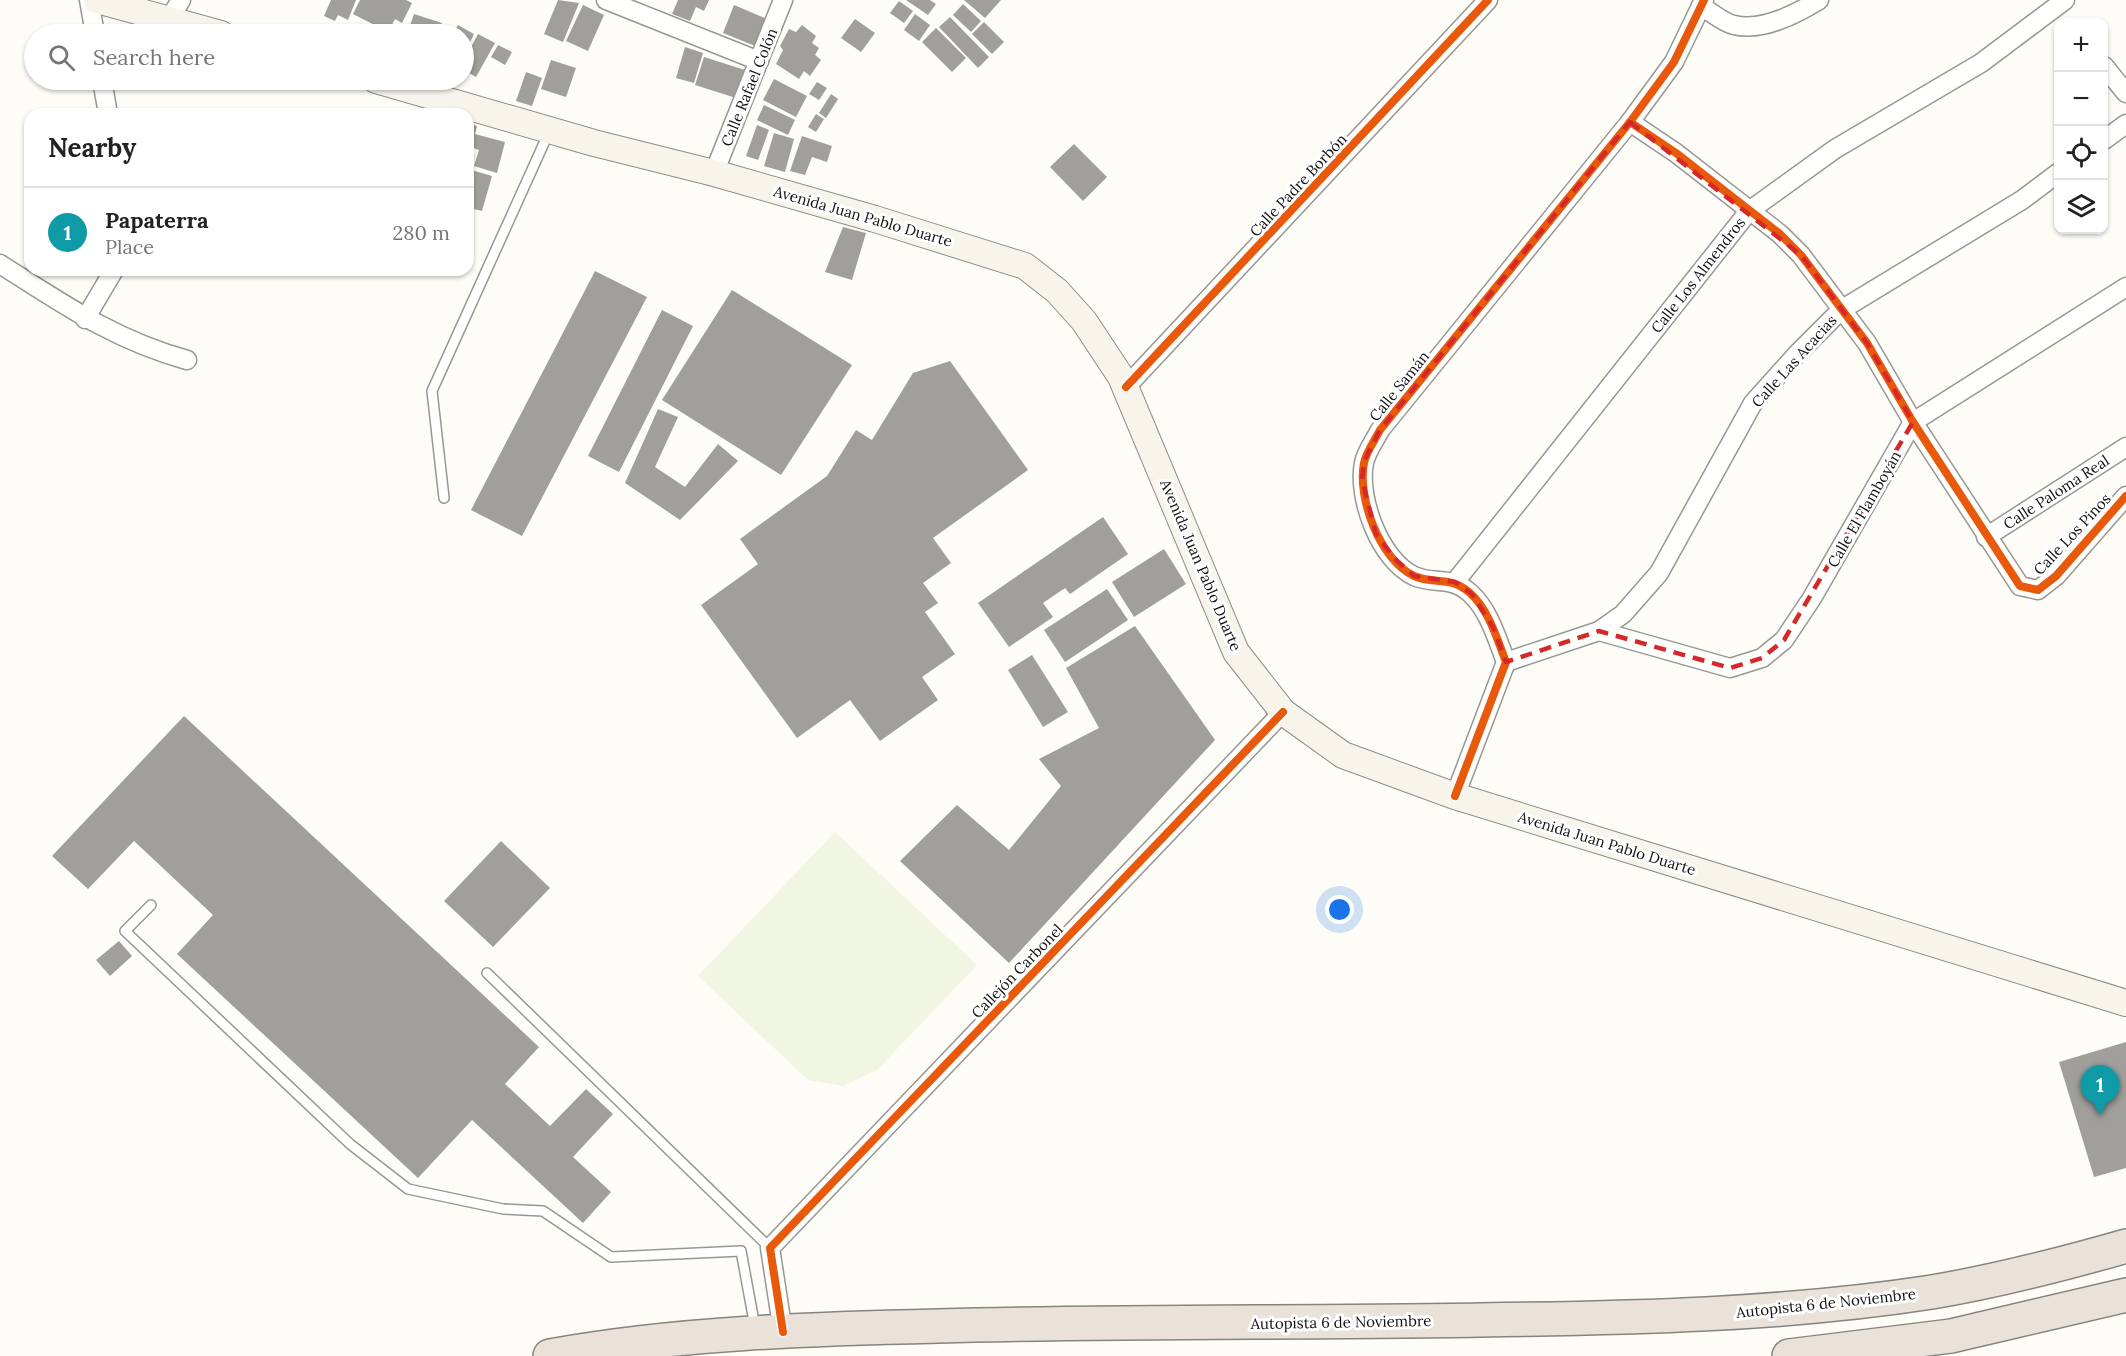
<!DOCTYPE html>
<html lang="en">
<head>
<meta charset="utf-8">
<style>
  body { margin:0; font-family:Lora,serif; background:#f2f2f2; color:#222 }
  .controls { position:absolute; right:18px; top:18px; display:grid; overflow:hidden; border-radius:12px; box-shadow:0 2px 4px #0004 }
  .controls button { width:54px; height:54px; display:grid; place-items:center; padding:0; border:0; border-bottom:2px solid #e0e0e0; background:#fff; color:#222; font:30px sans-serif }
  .you { position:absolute; left:1340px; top:910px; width:21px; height:21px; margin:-15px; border:4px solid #fff; border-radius:50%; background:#1a73e8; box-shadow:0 0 0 9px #1a73e833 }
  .badge { display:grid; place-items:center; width:39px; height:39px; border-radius:50%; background:#646362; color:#fff; font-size:20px; font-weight:700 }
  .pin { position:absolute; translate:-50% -50px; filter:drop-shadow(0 2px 3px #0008) }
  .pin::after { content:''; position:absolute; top:32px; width:21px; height:18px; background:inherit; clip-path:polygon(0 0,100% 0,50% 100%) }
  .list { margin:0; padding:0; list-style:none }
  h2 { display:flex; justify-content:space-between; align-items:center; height:78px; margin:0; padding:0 24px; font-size:26px }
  h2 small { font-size:20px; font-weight:400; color:#767676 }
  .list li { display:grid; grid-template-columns:39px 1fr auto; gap:18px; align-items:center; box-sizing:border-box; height:90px; padding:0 24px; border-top:2px solid #e0e0e0 }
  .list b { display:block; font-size:22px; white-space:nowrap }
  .list p { margin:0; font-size:20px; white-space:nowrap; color:#767676 }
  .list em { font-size:20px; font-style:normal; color:#767676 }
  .icon { flex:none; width:33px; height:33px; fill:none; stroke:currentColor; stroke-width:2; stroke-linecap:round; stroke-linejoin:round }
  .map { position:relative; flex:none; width:2126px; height:1356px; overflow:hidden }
  .search { position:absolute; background:#fff; box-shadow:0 2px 4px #0004; left:24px; top:24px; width:450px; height:66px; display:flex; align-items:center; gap:15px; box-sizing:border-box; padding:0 21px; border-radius:33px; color:#767676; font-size:22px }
  .panel { position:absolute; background:#fff; box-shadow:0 2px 4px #0004; left:24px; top:108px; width:450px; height:168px; border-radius:18px }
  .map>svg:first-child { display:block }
  .pitch { fill:#f0f6e1 }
  .building { fill:#a19f9c }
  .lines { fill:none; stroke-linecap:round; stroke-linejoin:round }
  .service-casing { stroke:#979795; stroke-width:12 }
  .minor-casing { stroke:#979795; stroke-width:21 }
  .secondary-casing { stroke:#8e8d8b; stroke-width:28 }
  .motorway-casing { stroke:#858482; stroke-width:36 }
  .service { stroke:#fffffe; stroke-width:9 }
  .minor { stroke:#fffffe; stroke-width:18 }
  .secondary { stroke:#f6f4eb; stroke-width:26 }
  .motorway { stroke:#eae1d8; stroke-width:33 }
  .cycleway-casing { stroke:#fff; stroke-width:11 }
  .cycleway { stroke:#e8590c; stroke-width:8 }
  .marked { fill:none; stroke:#d62828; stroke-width:4.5; stroke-dasharray:12 8; stroke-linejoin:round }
  .labels { text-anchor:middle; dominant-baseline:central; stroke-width:6; stroke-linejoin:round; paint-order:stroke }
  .street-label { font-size:15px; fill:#111; stroke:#fff }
</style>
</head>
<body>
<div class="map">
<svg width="2126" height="1356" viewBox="0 0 2126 1356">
  <rect width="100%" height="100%" fill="#fdfcf7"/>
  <polygon class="pitch" points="835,832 977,965 877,1070 843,1086 808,1080 698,976"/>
  <g class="building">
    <polygon points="331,0 356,0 348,20 338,15 335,21 324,16"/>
    <polygon points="360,0 406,0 412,3 402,23 395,19 388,32 353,14"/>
    <polygon points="558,0 579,3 563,42 544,34"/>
    <polygon points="678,0 709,0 704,11 696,7 690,21 672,14"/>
    <polygon points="906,0 930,0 936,4 928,15"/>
    <polygon points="964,0 1001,0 985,18"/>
    <polygon points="899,1 913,11 904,23 890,13"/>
    <polygon points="963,4 981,21 971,32 953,15"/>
    <polygon points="583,5 604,15 588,51 566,41"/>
    <polygon points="734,5 767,19 755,46 723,33"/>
    <polygon points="414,14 442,23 438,34 407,34"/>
    <polygon points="915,14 930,25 919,41 904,30"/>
    <polygon points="950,17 989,57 978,68 939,27"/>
    <polygon points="855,19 875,33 861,52 841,38"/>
    <polygon points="984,22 1004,42 992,54 972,34"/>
    <polygon points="458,25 474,34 464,55 464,34 453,34"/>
    <polygon points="802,25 816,36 812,43 819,48 815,55 821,60 810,76 804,71 799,79 776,64 783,50 780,46 789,29 796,32"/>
    <polygon points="936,28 966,58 952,72 922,42"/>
    <polygon points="478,34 495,43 476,77 464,70 464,60"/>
    <polygon points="498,45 512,52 505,65 491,57"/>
    <polygon points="685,47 703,53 694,83 676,78"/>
    <polygon points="704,57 745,70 736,98 695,85"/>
    <polygon points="551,60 576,68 566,97 541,89"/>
    <polygon points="526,72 542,78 532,106 516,101"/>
    <polygon points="774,79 807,96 796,117 763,100"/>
    <polygon points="817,82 827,88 819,100 809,94"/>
    <polygon points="831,94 838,99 826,118 819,113"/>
    <polygon points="764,105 795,120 788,135 757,120"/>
    <polygon points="816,114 824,119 816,132 808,127"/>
    <polygon points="468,123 477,126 475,134 505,142 497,173 474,166 479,150 471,147 468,154"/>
    <polygon points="757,125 769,130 758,160 746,156"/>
    <polygon points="774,133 794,139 785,172 764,166"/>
    <polygon points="802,136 832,146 827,162 812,157 805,175 790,171"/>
    <polygon points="1074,144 1107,177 1083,201 1050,167"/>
    <polygon points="468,169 492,176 482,211 470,208 469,214"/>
    <polygon points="843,227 866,233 852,280 825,272"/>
    <polygon points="595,271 647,297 522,536 471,510"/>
    <polygon points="732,290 852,365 781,475 662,400"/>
    <polygon points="662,310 693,326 619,472 588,456"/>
    <polygon points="950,361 1028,470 933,538 951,563 923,583 938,603 925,612 955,654 922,677 938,700 880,741 850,700 797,738 701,605 758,564 740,539 827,476 856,430 872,440 913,373"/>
    <polygon points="658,409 678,417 655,467 685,487 718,444 738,461 680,520 625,483"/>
    <polygon points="1103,517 1128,554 1070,594 1065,588 1043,603 1053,617 1009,647 978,603"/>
    <polygon points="1164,549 1186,584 1134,617 1112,582"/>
    <polygon points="1107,589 1128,620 1065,662 1044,630"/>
    <polygon points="1135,626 1215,740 1009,963 900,861 957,805 1009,850 1061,786 1039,759 1099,728 1066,668"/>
    <polygon points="1032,655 1068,712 1043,727 1008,670"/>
    <polygon points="184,716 539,1047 505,1084 550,1126 586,1089 613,1114 573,1157 611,1192 583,1223 472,1120 418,1178 177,954 213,915 134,841 88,889 52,856"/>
    <polygon points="501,841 550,888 493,947 444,901"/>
    <polygon points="119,941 132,956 110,976 96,960"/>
    <polygon points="2126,1042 2126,1168 2094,1177 2059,1062"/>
  </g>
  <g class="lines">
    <g class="service-casing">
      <g id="service">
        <polyline points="444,498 432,391 549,132"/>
        <polyline points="151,905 125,931 350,1144 408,1189 503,1209 543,1211 611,1257 741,1251 755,1327"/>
        <polyline points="487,973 770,1248"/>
      </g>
    </g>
    <g class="minor-casing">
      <g id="minor">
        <polyline points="89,0 95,34"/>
        <polyline points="606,0 759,61"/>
        <path d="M 1701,6 C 1711,12 1724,23 1734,25 C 1762,32 1796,14 1819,0"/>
        <polyline points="169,19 181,0"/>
        <polyline points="2104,66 2126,93"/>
        <polyline points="102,80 108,114"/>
        <polyline points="1630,122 1676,153 1780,234 1801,255 1867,343 1913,422 2020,586 2038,590 2056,576 2126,496"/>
        <polyline points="2104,140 2126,124"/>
        <polyline points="714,173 783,0"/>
        <path d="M 0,264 C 63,304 114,340 187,360"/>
        <polyline points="85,319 114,270"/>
        <polyline points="1126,387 1488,0"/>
        <polyline points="1986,537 2126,447"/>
        <polyline points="1455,582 1749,211 1835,149 1981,63 2065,0"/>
        <polyline points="1599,631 1730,668 1762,658 1784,640 1812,598 1913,422 2126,287"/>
        <polyline points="1506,662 1599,631 1623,614 1659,573 1753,403 1798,353 1841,310 2022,200 2058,173"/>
        <path d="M 1455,796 L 1506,662 C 1497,639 1489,610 1470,593 C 1450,575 1434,585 1414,576 C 1380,560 1357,498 1364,463 C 1366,452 1375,440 1380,430 L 1630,122 L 1674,62 L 1704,0"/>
        <polyline points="783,1332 770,1248 1283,712"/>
      </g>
    </g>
    <g class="secondary-casing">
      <g id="secondary">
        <polyline points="97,0 221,34"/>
        <polyline points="376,80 594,143 714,173 875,219 1025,266 1057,291 1084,321 1121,377 1236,652 1283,712 1343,755 1455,796 2126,1003"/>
      </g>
    </g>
    <g class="motorway-casing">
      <g id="motorway">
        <path d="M 550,1356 C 678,1333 809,1329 939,1326 C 1119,1321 1300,1323 1480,1320 C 1631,1318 1783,1315 1932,1292 C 1998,1281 2063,1264 2126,1246"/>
        <polyline points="1789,1356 1951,1336 2126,1295"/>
      </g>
    </g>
    <use href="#service" class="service"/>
    <use href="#minor" class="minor"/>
    <use href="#secondary" class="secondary"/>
    <use href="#motorway" class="motorway"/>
    <g class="cycleway-casing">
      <g id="cycleway">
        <polyline points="1630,122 1676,153 1780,234 1801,255 1867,343 1913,422 2020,586 2038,590 2056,576 2126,496"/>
        <polyline points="1126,387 1488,0"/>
        <path d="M 1455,796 L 1506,662 C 1497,639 1489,610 1470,593 C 1450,575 1434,585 1414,576 C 1380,560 1357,498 1364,463 C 1366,452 1375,440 1380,430 L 1630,122 L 1674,62 L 1704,0"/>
        <polyline points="783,1332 770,1248 1283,712"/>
      </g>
    </g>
    <use href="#cycleway" class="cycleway"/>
  </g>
  <path class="marked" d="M 1630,122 L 1801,255 L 1867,343 L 1913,422 L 1784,640 L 1762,658 L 1730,668 L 1599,631 L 1506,662 L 1493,627 L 1472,594 L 1455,582 L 1414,576 L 1394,558 L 1376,534 L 1362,480 L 1364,461 L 1380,430 Z"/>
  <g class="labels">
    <g class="street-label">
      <text transform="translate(749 87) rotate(-68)">Calle Rafael Colón</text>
      <text transform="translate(1298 185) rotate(-47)">Calle Padre Borbón</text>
      <text transform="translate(863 216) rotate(16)">Avenida Juan Pablo Duarte</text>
      <text transform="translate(1698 275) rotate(-52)">Calle Los Almendros</text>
      <text transform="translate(1794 361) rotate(-48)">Calle Las Acacias</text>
      <text transform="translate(1399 386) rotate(-51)">Calle Samán</text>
      <text transform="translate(2056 492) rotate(-33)">Calle Paloma Real</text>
      <text transform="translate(1864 509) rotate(-60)">Calle El Flamboyán</text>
      <text transform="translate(2072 534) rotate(-47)">Calle Los Pinos</text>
      <text transform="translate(1201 565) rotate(67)">Avenida Juan Pablo Duarte</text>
      <text transform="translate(1607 843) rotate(17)">Avenida Juan Pablo Duarte</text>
      <text transform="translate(1017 971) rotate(-46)">Callejón Carbonel</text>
      <text transform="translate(1826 1303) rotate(-6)">Autopista 6 de Noviembre</text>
      <text transform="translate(1341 1322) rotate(-1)">Autopista 6 de Noviembre</text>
    </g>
  </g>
</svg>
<div class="controls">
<button>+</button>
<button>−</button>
<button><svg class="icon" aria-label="locate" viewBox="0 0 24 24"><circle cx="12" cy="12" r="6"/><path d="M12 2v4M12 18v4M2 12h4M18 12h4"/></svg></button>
<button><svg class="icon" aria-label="layers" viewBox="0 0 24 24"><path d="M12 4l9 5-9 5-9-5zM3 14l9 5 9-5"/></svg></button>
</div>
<div class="you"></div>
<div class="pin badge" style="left:2100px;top:1115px;background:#0f9aa8">1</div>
<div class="search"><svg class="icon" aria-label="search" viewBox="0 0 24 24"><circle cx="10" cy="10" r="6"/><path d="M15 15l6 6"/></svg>Search here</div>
<section class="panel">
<h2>Nearby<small></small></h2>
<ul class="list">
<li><span class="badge" style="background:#0f9aa8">1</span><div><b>Papaterra</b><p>Place</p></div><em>280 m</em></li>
</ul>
</section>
</div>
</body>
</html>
